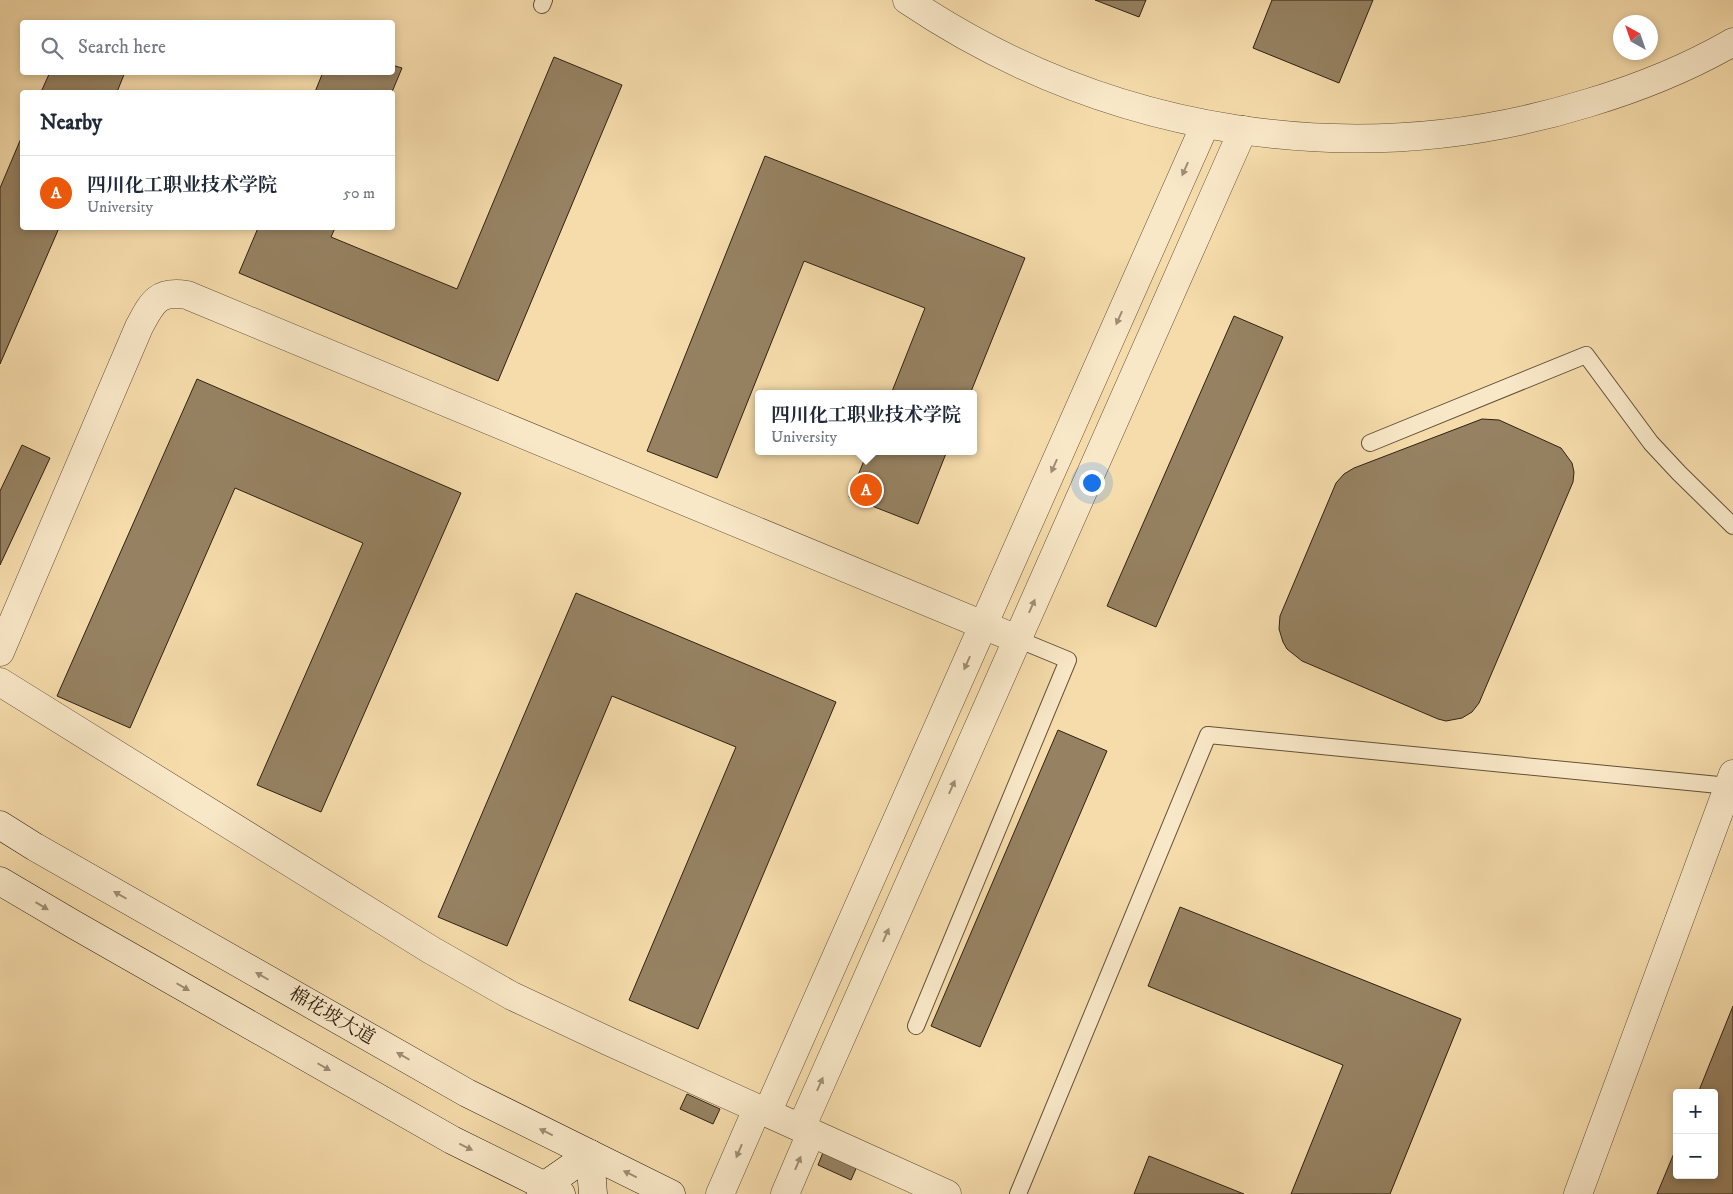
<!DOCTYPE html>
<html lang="en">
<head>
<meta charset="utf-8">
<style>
  body { margin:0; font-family:"IM FELL DW Pica","Noto Serif SC",serif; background:#f2f2f3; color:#1f2937 }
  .controls { position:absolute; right:15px; bottom:15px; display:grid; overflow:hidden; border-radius:5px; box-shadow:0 2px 8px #0003 }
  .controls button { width:45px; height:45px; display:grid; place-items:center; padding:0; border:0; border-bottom:1px solid #e0e1e3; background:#fff; color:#1f2937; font:25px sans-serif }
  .compass { position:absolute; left:1613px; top:15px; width:45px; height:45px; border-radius:50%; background:#fff; box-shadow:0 2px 8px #0003; rotate:320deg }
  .you { position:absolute; left:1091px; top:482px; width:18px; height:18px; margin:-12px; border:4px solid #fff; border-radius:50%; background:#1a73e8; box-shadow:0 0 0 8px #1a73e833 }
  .badge { display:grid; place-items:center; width:32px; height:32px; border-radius:50%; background:#ea580c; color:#fff; font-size:16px; font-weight:700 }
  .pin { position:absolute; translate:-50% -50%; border:2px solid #fff; box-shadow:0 1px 5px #0006 }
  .popup { position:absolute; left:755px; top:390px; width:222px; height:65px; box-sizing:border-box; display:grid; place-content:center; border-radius:5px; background:#fff; filter:drop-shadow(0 1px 4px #0005); font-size:16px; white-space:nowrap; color:#747a83 }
  .popup b { font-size:19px; color:#1f2937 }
  .popup::after { content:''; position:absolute; left:50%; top:100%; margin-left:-10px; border:10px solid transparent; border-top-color:#fff }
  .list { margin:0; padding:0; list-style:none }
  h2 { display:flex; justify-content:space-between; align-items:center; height:65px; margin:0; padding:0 20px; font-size:21px }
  h2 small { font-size:16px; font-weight:400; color:#747a83 }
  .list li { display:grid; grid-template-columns:32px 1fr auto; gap:15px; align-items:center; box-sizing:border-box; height:75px; padding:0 20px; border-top:1px solid #e0e1e3 }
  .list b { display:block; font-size:19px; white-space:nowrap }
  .list p { margin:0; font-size:16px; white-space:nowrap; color:#747a83 }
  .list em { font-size:16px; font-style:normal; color:#747a83 }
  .icon { flex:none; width:28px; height:28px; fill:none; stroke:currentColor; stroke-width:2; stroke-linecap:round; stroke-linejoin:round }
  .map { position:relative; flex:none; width:1733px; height:1194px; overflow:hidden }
  .search { position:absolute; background:#fff; box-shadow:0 2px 8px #0003; left:20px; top:20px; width:375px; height:55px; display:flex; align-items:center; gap:12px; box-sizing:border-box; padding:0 18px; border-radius:5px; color:#747a83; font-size:19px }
  .panel { position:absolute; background:#fff; box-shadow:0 2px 8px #0003; left:20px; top:90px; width:375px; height:140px; border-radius:5px }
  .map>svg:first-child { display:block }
  .building { fill:#968262; stroke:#2f2112 }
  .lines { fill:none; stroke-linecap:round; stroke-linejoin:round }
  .lane-casing { stroke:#615038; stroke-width:18 }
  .street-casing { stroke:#615038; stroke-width:29 }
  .secondary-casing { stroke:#2f2112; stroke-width:29 }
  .lane { stroke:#f9e8c8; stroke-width:16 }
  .street { stroke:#f9e8c8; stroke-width:28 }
  .secondary { stroke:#f9e8c8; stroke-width:28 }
  .oneway { fill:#9e8e76 }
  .labels { text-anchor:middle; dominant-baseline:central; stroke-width:4; stroke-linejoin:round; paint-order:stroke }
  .street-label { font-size:19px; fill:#2f2112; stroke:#f9e8c8 }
</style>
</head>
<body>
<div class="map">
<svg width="1733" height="1194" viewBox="0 0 1733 1194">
  <rect width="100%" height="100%" fill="#f6dcab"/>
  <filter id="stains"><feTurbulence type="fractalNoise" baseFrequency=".004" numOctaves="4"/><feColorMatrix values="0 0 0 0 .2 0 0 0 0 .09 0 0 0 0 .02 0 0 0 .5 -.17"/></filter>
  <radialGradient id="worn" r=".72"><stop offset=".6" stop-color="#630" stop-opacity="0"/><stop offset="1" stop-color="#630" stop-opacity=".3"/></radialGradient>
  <g class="building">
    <polygon points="1095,0 1146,0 1139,17"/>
    <polygon points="1272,0 1373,0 1339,83 1253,48"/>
    <polygon points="554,57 622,85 498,381 239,273 258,228 335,228 331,237 457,289"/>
    <polygon points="392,65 402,68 392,92 315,92 323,72 392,72"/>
    <polygon points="50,72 125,72 117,92 41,92"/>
    <polygon points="22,136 22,228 59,228 0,364 0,188"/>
    <polygon points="765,156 1025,258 970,394 891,394 925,308 804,261 717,478 647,451"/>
    <polygon points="1234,316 1283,337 1156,627 1107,606"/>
    <polygon points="197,379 461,493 321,812 257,785 363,543 235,488 130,728 57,696"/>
    <polygon points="1482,419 1499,420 1561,448 1572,463 1574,472 1573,482 1479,703 1472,712 1462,718 1446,721 1438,719 1302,661 1287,649 1283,642 1279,629 1280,616 1336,483 1344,474 1354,468"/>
    <polygon points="22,445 50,458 0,565 0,491"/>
    <polygon points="868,451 947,451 918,524 849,497"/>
    <polygon points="576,593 836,702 698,1029 629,1000 736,747 612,696 507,946 438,917"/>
    <polygon points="1058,730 1107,751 980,1047 931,1026"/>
    <polygon points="1180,907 1461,1019 1390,1194 1291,1194 1343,1065 1148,986"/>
    <polygon points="1733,1006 1733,1194 1657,1194 1677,1146 1677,1175 1714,1175 1714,1093 1698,1093"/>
    <polygon points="687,1094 720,1109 713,1124 680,1109"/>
    <polygon points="824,1150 858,1164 851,1180 818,1165"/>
    <polygon points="1149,1156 1244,1194 1134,1194"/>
  </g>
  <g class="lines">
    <g class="lane-casing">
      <g id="lane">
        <polyline points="542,5 544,0"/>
        <polyline points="1370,443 1586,355 1651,443 1679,473 1733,526"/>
        <polyline points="916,1026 1068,660 1017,639"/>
        <polyline points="1018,1194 1208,735 1729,786"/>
      </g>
    </g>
    <g class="street-casing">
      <g id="street">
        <path d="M 907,0 C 1108,135 1355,175 1588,103 C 1638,88 1688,68 1733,42"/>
        <path d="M 0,652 L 139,327 C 152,303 157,290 187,295 L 1017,639"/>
        <polyline points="0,682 431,950 512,996 608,1041 947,1194"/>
        <polyline points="767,1113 1205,125"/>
        <polyline points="801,1128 1243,130"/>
        <polyline points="720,1194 757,1109"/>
        <polyline points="785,1194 811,1133"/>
        <polyline points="1578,1194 1733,774"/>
      </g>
    </g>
    <g class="secondary-casing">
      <g id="secondary">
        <polyline points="0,825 35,847 467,1093 671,1194"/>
        <polyline points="0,881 73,924 452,1140 561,1194"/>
        <polyline points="590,1154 593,1194"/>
        <polyline points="541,1194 544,1186 590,1154"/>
      </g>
    </g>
    <use href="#lane" class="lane"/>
    <use href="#street" class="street"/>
    <use href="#secondary" class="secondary"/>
  </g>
  <defs><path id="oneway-solid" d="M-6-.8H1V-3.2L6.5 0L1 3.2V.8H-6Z" transform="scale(1.25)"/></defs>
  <g class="oneway">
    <use href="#oneway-solid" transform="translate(1185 169) rotate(114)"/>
    <use href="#oneway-solid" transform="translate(1119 318) rotate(114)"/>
    <use href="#oneway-solid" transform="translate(1054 466) rotate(114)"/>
    <use href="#oneway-solid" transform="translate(1032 606) rotate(-66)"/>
    <use href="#oneway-solid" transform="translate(967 663) rotate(114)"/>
    <use href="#oneway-solid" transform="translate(952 787) rotate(-66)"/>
    <use href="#oneway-solid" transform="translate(120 895) rotate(-150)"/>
    <use href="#oneway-solid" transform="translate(42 906) rotate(31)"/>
    <use href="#oneway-solid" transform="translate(886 935) rotate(-66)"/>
    <use href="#oneway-solid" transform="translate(262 976) rotate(-150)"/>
    <use href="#oneway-solid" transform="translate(183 987) rotate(30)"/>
    <use href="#oneway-solid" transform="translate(403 1056) rotate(-150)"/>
    <use href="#oneway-solid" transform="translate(324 1067) rotate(30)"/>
    <use href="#oneway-solid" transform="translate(820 1084) rotate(-66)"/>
    <use href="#oneway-solid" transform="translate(546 1132) rotate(-154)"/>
    <use href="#oneway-solid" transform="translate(466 1147) rotate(26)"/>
    <use href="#oneway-solid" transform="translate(739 1151) rotate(113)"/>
    <use href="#oneway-solid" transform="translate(798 1163) rotate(-67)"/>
    <use href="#oneway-solid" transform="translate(630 1174) rotate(-154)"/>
  </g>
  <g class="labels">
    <g class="street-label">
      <text transform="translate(332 1016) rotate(30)">棉花坡大道</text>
    </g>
  </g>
  <rect width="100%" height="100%" filter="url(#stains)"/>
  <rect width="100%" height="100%" fill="url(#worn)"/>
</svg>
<div class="controls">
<button>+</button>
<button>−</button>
</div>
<svg class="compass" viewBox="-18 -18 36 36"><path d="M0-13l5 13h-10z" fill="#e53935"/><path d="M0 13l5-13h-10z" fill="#747a83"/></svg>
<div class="you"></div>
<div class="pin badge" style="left:866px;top:490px">A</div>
<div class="popup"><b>四川化工职业技术学院</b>University</div>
<div class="search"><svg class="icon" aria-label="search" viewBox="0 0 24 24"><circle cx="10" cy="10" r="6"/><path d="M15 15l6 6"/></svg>Search here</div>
<section class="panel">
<h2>Nearby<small></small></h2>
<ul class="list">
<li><span class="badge">A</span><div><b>四川化工职业技术学院</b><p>University</p></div><em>50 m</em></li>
</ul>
</section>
</div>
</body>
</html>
